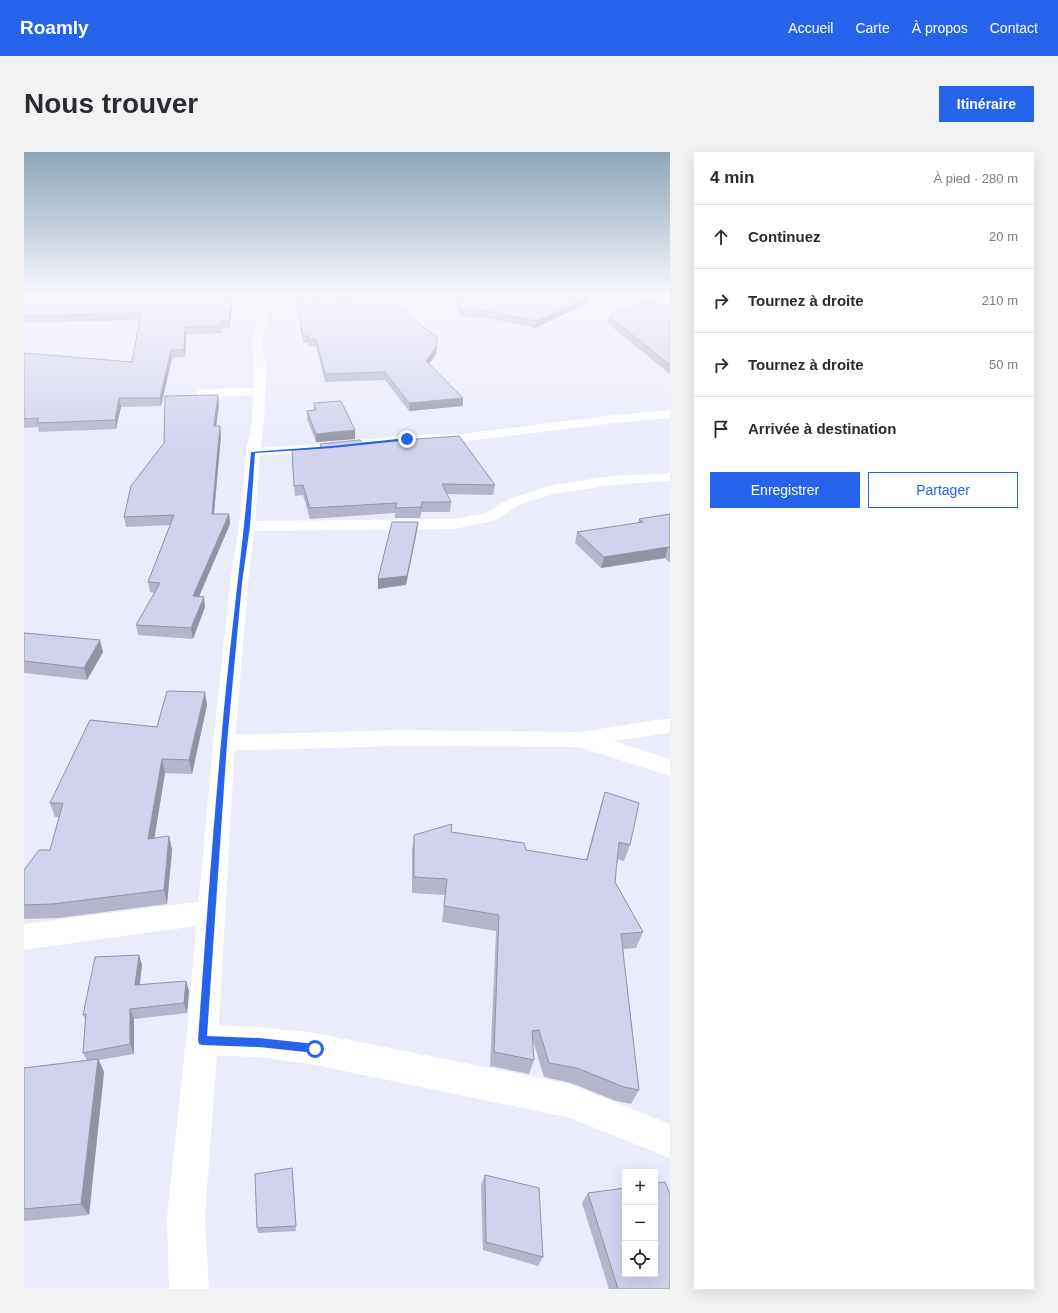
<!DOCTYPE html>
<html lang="fr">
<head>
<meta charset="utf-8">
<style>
  body { margin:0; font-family:Helvetica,sans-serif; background:#f2f2f3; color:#2b2b33 }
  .controls { position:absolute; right:12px; bottom:12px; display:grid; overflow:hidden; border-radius:0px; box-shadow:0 4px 16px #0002 }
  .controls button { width:36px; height:36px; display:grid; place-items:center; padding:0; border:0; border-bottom:1px solid #e1e1e2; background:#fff; color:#2b2b33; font:20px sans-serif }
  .stop { position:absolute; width:12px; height:12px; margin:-9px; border:3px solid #2563eb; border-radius:50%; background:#fff }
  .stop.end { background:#2563eb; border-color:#fff; box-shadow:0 1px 4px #0008 }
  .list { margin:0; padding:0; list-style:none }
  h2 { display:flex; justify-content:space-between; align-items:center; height:52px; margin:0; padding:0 16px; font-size:17px }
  h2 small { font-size:13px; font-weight:400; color:#7c7c81 }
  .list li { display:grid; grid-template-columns:26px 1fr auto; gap:12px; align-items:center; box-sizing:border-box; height:64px; padding:0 16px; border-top:1px solid #e1e1e2 }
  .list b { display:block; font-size:15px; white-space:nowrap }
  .list em { font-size:13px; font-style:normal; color:#7c7c81 }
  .actions { display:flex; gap:8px; padding:12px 16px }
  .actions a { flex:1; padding:9px 0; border:1px solid #2563eb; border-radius:0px; text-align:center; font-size:14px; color:#2563eb }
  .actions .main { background:#2563eb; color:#fff }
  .icon { flex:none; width:22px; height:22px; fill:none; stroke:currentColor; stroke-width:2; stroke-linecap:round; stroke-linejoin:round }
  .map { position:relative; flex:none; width:646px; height:1137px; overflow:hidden; border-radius:0px }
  header { display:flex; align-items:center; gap:24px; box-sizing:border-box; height:56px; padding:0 20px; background:#2563eb; color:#fff }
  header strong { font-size:19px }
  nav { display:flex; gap:22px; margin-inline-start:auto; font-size:14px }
  .intro { display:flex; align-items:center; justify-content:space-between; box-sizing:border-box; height:96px; padding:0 24px }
  h1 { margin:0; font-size:28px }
  .button { padding:10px 18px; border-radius:0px; background:#2563eb; color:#fff; font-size:14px; font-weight:700 }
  main { display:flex; gap:24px; padding:0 24px }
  aside { flex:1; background:#fff; border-radius:0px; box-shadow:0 4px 16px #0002 }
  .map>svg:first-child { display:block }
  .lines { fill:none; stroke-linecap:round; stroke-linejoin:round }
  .minor { fill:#fff; fill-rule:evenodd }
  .primary { fill:#fff; fill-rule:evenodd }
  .wall { fill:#b4b5cb }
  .shaded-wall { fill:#9293a5 }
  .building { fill:#d1d2ec; stroke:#9293a5 }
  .route { fill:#2563eb }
</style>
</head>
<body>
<header>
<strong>Roamly</strong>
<nav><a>Accueil</a><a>Carte</a><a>À propos</a><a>Contact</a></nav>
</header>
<div class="intro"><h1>Nous trouver</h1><a class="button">Itinéraire</a></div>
<main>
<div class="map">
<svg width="646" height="1137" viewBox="0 0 646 1137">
  <rect width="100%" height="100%" fill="#eaebfb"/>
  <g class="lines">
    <g class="minor">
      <polygon points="235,236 239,237 241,240 239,243 179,245 175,244 173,241 175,238 179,237"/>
      <polygon points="646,258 646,266 591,271 438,290 383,291 308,299 229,304 224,303 222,300 224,297 229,296 308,291 383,283 438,282 591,263"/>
      <polygon points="646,321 646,329 588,333 530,342 497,352 475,366 465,370 430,377 223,379 217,377 215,374 217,371 223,369 430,367 459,362 487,346 529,333 588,324"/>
      <polygon points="646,567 646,581 589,589 646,607 646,624 555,595 374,594 200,599 192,597 189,591 192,585 200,583 374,578 557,580 631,568"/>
      <polygon points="187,748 197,752 201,760 197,768 187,772 0,798 0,772"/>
      <polygon points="178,873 235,875 291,881 546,932 646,972 646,1006 546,966 291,913 235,905 178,903 167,899 162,888 167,877"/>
    </g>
    <polygon class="primary" points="230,142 238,142 240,151 263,142 273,143 247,155 243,162 244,167 238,190 242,220 240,269 236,300 231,374 224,431 211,591 194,888 181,1065 185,1137 145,1137 143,1065 162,888 189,591 206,431 215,374 222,300 228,269 230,220 228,190 234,167"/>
  </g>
  <g class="wall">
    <polygon points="0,142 205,142 205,146 209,153 205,176 198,177 198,181 162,183 161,205 148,206 137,254 97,255 92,277 15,280 14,275 0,276 0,201 108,210 115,168 0,171"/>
    <polygon points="294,142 329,142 322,147 413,194 412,202 405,212 439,254 385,259 361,228 301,230 292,194 285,195 284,191 279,191 273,153 272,147 295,147"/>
    <polygon points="429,142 516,142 517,144 564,146 562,152 511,176 468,167 435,164"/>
    <polygon points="646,153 646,222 583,171 585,164"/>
    <polygon points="290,251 331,278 331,287 292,290 283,267 283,259 290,258"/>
    <polygon points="195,252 192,274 197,283 190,362 205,362 206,372 175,444 181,455 169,487 114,483 112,473 131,441 126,440 124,430 146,373 102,375 100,365"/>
    <polygon points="338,291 471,333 469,343 423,342 427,350 426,360 397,360 396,366 371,366 371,361 286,367 279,343 271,344 268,308 296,296 296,292"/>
    <polygon points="646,362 646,410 645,410 641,406 577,416 551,391 553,380 614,371 615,367"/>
    <polygon points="0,481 79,500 63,528 0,521"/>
    <polygon points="183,553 168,622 141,621 130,686 145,684 148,698 143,752 34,766 0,767 0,718 26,698 35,665 31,665 26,651"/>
    <polygon points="581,640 606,693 600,709 593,707 591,730 619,780 612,796 599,797 615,938 607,952 592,949 547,931 520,925 510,892 509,892 510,908 505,922 466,914 472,779 418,770 421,743 388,741 388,699 390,683 427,680 502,698 562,708 576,656"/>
    <polygon points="115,803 118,813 116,833 162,829 165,839 163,861 110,867 110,902 75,908 80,920 65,1063 0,1069 0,916 63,908 59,901 61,867 59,863"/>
    <polygon points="269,1021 272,1079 234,1081 233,1076"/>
    <polygon points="461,1023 519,1105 514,1114 459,1098 457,1033"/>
    <polygon points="564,1041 646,1137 585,1137 558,1051"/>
  </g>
  <g class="shaded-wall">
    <polygon points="203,142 205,142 206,145 202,153 202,146"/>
    <polygon points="319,142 329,142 312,153 312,147"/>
    <polygon points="208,146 209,153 205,176 205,169"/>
    <polygon points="564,146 562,152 511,176 512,169"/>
    <polygon points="161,175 162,183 161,205 160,198"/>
    <polygon points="413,194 412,202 402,216 402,209"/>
    <polygon points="147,198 148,206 137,254 136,246"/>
    <polygon points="194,243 195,252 191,283 190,274"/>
    <polygon points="95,246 97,255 92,277 91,268"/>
    <polygon points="439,246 439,254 385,259 385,251"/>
    <polygon points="196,274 197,283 189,372 188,362"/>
    <polygon points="331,278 331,287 292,290 292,282"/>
    <polygon points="398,350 397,360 396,366 397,355"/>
    <polygon points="205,362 206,372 171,454 169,444"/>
    <polygon points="394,370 393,379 382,433 354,437 354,427"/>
    <polygon points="644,395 641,406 577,416 580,405"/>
    <polygon points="180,445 181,455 169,487 167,476"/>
    <polygon points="76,488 79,500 63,528 60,516"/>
    <polygon points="181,540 183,553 168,622 165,608"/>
    <polygon points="138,607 141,621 128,701 124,687"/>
    <polygon points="145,684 148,698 143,752 140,738"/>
    <polygon points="115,803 118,813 114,843 111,833"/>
    <polygon points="162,829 165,839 163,861 160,851"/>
    <polygon points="106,857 110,867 110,902 106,892"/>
    <polygon points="74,907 80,920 65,1063 57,1052"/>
  </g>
  <g class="building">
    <polygon points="0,142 203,142 202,146 208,146 205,169 197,169 197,174 161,175 160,198 147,198 136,246 95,246 91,268 13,271 15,266 0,267 0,201 108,210 117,161 0,164"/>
    <polygon points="295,142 319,142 312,147 362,147 413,185 413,194 402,209 439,246 385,251 361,220 301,222 292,187 285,188 284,184 279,184 272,147 296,147"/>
    <polygon points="431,142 516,142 517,144 564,146 512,169 469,160 436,157"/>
    <polygon points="617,151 646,153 646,213 585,164"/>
    <polygon points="194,243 190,274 196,274 188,362 205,362 169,444 180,445 167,476 112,473 136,431 124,430 150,363 100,365 107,334 140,291 141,244"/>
    <polygon points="317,249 331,278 292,282 283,259 292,258 290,251"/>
    <polygon points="435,284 471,333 418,332 427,350 398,350 397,355 371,356 373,351 286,356 279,333 270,334 268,298 298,296 296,292 336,288 338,291"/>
    <polygon points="646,362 646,396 644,395 580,405 553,380 619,370 615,367"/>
    <polygon points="368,370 394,370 383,424 354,427"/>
    <polygon points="0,481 76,488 60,516 0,509"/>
    <polygon points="143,539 181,540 165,608 138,607 124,687 145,684 140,738 29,752 0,753 0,718 15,698 26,698 39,651 26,651 66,568 133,575"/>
    <polygon points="581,640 615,651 606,693 595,690 591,730 619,780 597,782 615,938 600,935 553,916 525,911 515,878 508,879 510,908 470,900 475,763 420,754 423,727 390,725 390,683 428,672 427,680 500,691 502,698 563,708"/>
    <polygon points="115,803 111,833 162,829 160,851 106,857 106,892 59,901 62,862 59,863 71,805"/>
    <polygon points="74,907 57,1052 0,1057 0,916"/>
    <polygon points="268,1016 272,1074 233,1076 231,1022"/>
    <polygon points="461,1023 515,1036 519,1105 462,1090"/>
    <polygon points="641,1030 646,1042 646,1137 594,1137 564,1041 601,1036 601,1122 631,1122 631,1031"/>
  </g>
  <linearGradient id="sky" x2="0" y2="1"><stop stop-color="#8fa6b8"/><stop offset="0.47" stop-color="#f6f6fd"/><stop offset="1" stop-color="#f6f6fd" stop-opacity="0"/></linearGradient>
  <rect width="646" height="301" fill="url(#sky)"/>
  <path class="route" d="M 383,286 L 385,288 L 308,296 L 231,301 L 226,374 L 218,431 L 203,591 L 183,884 L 235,886 L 291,892 L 294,893 L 296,897 L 294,900 L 291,901 L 235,895 L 178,893 L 175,892 L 174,888 C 181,789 188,690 197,591 C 205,493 219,397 227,300 L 308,294 Z"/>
</svg>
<div class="controls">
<button>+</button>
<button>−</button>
<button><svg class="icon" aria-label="locate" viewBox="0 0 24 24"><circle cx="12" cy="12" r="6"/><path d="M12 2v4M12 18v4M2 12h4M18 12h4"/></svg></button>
</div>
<div class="stop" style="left:291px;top:897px"></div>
<div class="stop end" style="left:383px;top:287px"></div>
</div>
<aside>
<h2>4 min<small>À pied · 280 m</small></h2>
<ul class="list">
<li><svg class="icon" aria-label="ahead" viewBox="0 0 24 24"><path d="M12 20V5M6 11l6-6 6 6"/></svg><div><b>Continuez</b></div><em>20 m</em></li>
<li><svg class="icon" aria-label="right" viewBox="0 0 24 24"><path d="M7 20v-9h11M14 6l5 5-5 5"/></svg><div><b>Tournez à droite</b></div><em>210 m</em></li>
<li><svg class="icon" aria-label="right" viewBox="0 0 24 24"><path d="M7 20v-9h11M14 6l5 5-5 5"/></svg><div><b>Tournez à droite</b></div><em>50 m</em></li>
<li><svg class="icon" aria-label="arrive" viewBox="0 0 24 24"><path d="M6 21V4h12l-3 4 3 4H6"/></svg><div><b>Arrivée à destination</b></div></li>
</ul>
<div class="actions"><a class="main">Enregistrer</a><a>Partager</a></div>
</aside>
</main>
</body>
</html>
